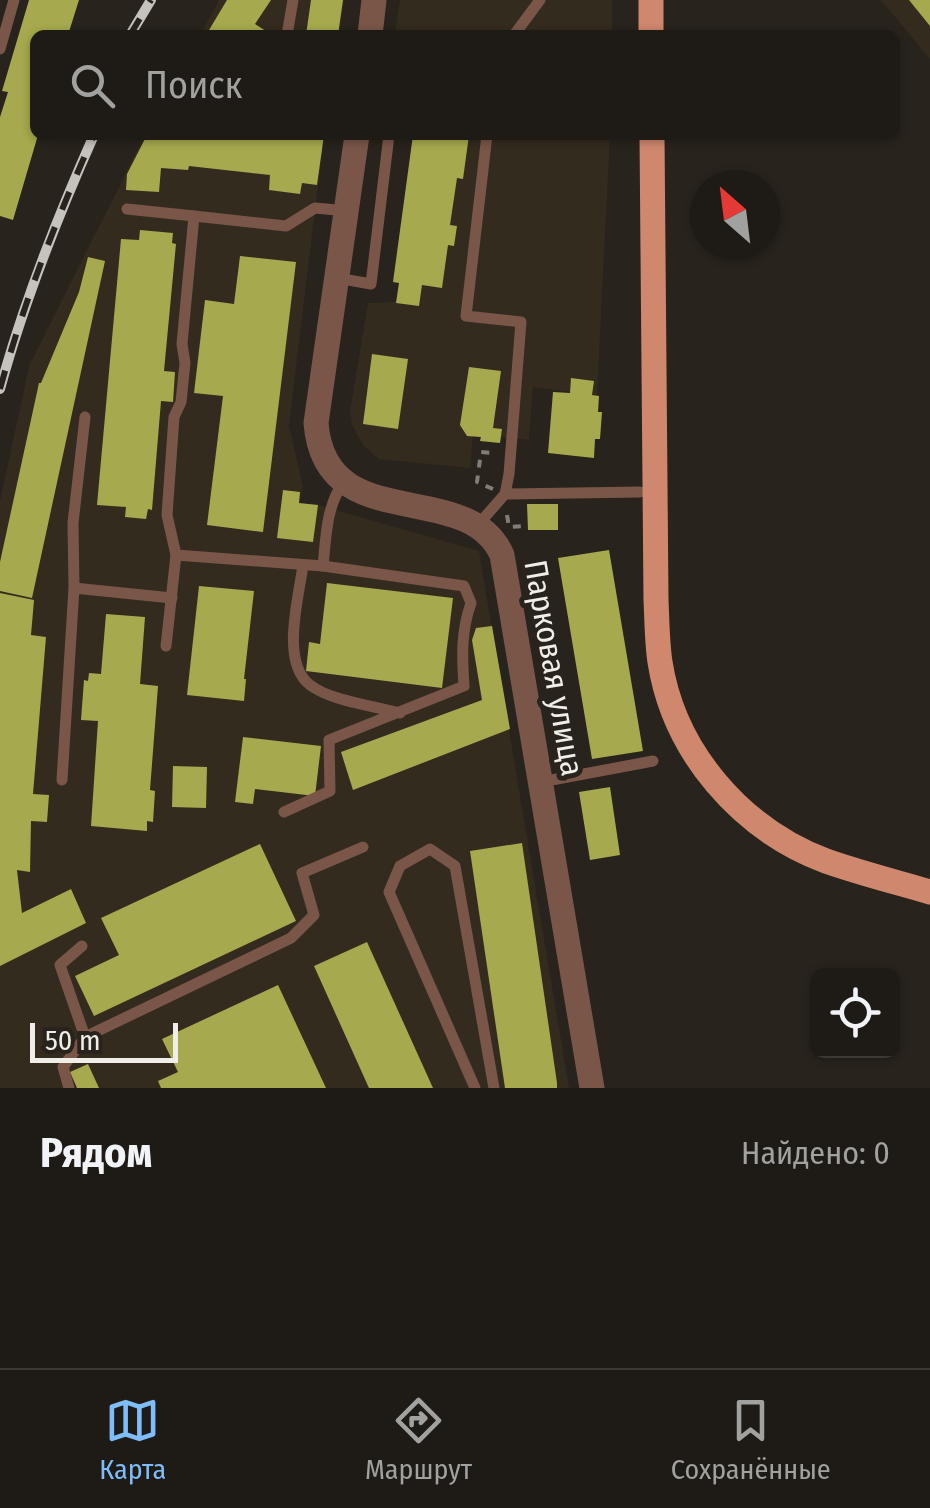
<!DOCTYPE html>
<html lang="ru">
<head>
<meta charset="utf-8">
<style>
  body { margin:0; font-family:"Fira Sans Condensed",sans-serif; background:#2b2722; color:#f1f3f6 }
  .controls { position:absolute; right:30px; bottom:30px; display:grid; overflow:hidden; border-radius:15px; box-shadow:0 2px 8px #0004 }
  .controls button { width:90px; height:90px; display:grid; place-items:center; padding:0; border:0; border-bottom:2px solid #3c3834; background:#1e1a15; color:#f1f3f6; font:50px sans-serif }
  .compass { position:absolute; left:690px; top:170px; width:90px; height:90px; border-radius:50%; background:#1e1a15; box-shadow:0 2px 8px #0004; rotate:332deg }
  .scale { position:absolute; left:30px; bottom:25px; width:148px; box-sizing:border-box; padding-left:10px; border:5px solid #f1eee9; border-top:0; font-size:28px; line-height:35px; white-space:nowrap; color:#f1eee9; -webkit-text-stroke:8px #28231c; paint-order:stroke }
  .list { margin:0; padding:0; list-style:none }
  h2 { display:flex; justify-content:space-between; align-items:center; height:130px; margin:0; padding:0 40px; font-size:42px }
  h2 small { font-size:32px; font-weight:400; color:#a1a1a0 }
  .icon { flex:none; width:55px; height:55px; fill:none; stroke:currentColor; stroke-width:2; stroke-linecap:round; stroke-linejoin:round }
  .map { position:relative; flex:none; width:930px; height:1088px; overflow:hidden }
  .search { position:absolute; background:#1e1a15; box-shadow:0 2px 8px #0004; left:30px; right:30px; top:30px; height:110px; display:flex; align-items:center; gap:25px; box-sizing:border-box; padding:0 35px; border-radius:15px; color:#a1a1a0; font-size:38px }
  .sheet { height:280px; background:#1e1a15 }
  nav { display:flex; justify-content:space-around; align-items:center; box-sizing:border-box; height:140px; border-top:2px solid #3c3834; background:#1e1a15; font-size:28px; color:#a1a1a0 }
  nav a { display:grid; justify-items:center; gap:5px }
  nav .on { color:#7ebdf9 }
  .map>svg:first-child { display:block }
  .built { fill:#342b1f }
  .building { fill:#a7a94e }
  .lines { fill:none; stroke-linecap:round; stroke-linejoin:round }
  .path { stroke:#827d77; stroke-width:4; stroke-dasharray:8 8; stroke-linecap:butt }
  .service { stroke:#7a5649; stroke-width:11 }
  .tertiary { stroke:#7a5649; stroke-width:25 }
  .primary { stroke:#cf876d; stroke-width:25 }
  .rail-casing { stroke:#c6c2bd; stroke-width:10 }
  .rail { stroke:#28231c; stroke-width:6; stroke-dasharray:19; stroke-linecap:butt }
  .labels { text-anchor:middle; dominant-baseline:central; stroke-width:10; stroke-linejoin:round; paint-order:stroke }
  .street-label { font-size:32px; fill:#f1eee9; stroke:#28231c }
</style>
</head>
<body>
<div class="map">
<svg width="930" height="1088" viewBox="0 0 930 1088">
  <rect width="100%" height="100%" fill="#28231c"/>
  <g class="built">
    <polygon points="219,0 344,0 339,35 200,35"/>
    <polygon points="400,0 612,0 612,35 395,35"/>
    <polygon points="881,0 930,0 930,59"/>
    <polygon points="145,135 324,135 289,426 303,486 299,503 318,505 479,551 569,1088 0,1088 0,501 29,366"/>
    <polygon points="413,135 610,135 597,395 533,387 529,440 501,437 500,443 480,441 480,437 473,437 470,468 379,459 364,446 352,425 350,412 368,303 396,302 399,283 393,282"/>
  </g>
  <g class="building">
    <polygon points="29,0 79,0 68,35 35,35 35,135 38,135 13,220 0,216 0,117 8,92 2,91"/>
    <polygon points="227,0 271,0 255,24 272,35 206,35"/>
    <polygon points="311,0 343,0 338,35 306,35"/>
    <polygon points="909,0 930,0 930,26"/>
    <polygon points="147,135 324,135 317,185 302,183 300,194 269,190 270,175 189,166 188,170 161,168 159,192 126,190 127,174"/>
    <polygon points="413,135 469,135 463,179 457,178 450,225 457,226 454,246 448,245 442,288 422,285 419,306 396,303 399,283 393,282"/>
    <polygon points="140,230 173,233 172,243 176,244 164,371 175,372 173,402 161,401 152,510 148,509 146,519 125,517 126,507 97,505 121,239 139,240"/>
    <polygon points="240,256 296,262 263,532 207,525 223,396 194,393 205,300 234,304"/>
    <polygon points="88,257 105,261 32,598 0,591 0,562 39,383 41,383 79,292"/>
    <polygon points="372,354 408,359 398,429 363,424"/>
    <polygon points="469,367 501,371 493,428 502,429 500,443 480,441 481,437 467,436 460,425"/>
    <polygon points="571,378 594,381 592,395 599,396 598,412 602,412 600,439 595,439 594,458 548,453 553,392 570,393"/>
    <polygon points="283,490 300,492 299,503 318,505 313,542 277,538"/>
    <polygon points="527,504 558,504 558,530 528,530"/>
    <polygon points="609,550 643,751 592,759 558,558"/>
    <polygon points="327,583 453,598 442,688 306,671 309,642 320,644"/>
    <polygon points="199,586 254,591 244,679 246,679 244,701 187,695"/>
    <polygon points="0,593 34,600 31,635 46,637 33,794 49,795 47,822 31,821 30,872 17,870 22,913 71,889 86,923 0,966"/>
    <polygon points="106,614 145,617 140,684 158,686 150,790 155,791 153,822 147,821 147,831 91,826 98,721 81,720 84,680 88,681 89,673 101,674"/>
    <polygon points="492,626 510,729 353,790 341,752 482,700 472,640 476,628"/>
    <polygon points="243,737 321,746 315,796 255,789 253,804 235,802"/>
    <polygon points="173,766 207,767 206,808 172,807"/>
    <polygon points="610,787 620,855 590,860 579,792"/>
    <polygon points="522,843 557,1083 557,1088 505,1088 470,851"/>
    <polygon points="260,844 296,921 94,1016 75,976 119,955 101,918"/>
    <polygon points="367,942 433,1088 369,1088 314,966"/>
    <polygon points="278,985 326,1088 161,1088 158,1081 178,1072 162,1039"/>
    <polygon points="88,1064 99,1088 77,1088 70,1072"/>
  </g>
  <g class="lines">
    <g class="path">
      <polyline points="493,489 477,482 481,452 494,453"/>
      <polyline points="507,515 509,527 527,526"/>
    </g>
    <g class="service">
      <polyline points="287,35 293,0"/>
      <polyline points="514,35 540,0"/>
      <polyline points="0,49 14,0"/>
      <polyline points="127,209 194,216 182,344 185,363 181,402 174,417 167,515 176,555"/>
      <polyline points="194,216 286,226 315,208 347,211"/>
      <polyline points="337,278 371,284 389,135"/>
      <polyline points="505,494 640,492"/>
      <polyline points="477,526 505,494 509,474 521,322 466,316 487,135"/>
      <path d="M 303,565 C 299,597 280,662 310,685 C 331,701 374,706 400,713"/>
      <polyline points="74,588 73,523 85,417"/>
      <path d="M 166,646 L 176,555 L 323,566 C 326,538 326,507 343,483"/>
      <polyline points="62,780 74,588 172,598"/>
      <polyline points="541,782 653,761"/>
      <path d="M 284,812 L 330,791 L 329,740 L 464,686 C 462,657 461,631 471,603 L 464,586 L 323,566"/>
      <polyline points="82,946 60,965 85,1037"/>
      <polyline points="69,1088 63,1067 85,1037 291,938 314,915 302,873 363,847"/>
      <polyline points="475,1088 389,892 400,866 430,849 455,866 494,1088"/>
    </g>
    <g class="tertiary">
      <polyline points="370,35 374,0"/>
      <path d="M 357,135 L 316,423 C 325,539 467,476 502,555 L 592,1088"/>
    </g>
    <g class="primary">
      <polyline points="651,0 651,35"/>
      <path d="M 652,135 L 656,600 C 657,621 657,642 660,662 C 674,752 741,829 826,861 C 860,873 896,882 930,892"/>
    </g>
    <g class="rail-casing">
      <g id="rail">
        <polyline points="130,35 151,0"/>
        <path d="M 0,389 C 24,301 57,218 94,135"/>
      </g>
    </g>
    <use href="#rail" class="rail"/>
  </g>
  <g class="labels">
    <g class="street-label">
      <text transform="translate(554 668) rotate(80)">Парковая улица</text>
    </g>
  </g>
</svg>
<div class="controls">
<button><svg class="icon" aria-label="locate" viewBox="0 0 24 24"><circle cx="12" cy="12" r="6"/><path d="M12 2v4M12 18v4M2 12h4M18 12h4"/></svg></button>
</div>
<svg class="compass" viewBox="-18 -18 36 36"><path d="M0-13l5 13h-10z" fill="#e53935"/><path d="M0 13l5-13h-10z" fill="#a1a1a0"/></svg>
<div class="scale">50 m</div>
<div class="search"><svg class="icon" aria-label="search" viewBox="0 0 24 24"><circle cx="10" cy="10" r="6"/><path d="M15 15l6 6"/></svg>Поиск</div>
</div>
<section class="sheet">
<h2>Рядом<small>Найдено: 0</small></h2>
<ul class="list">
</ul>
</section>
<nav>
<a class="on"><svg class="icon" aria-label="map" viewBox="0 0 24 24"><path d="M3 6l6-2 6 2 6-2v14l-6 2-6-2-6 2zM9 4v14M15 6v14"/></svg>Карта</a>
<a><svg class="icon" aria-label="directions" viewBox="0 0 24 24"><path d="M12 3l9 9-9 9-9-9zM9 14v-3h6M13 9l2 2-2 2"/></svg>Маршрут</a>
<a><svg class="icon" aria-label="saved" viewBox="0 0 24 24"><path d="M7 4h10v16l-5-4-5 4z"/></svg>Сохранённые</a>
</nav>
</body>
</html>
